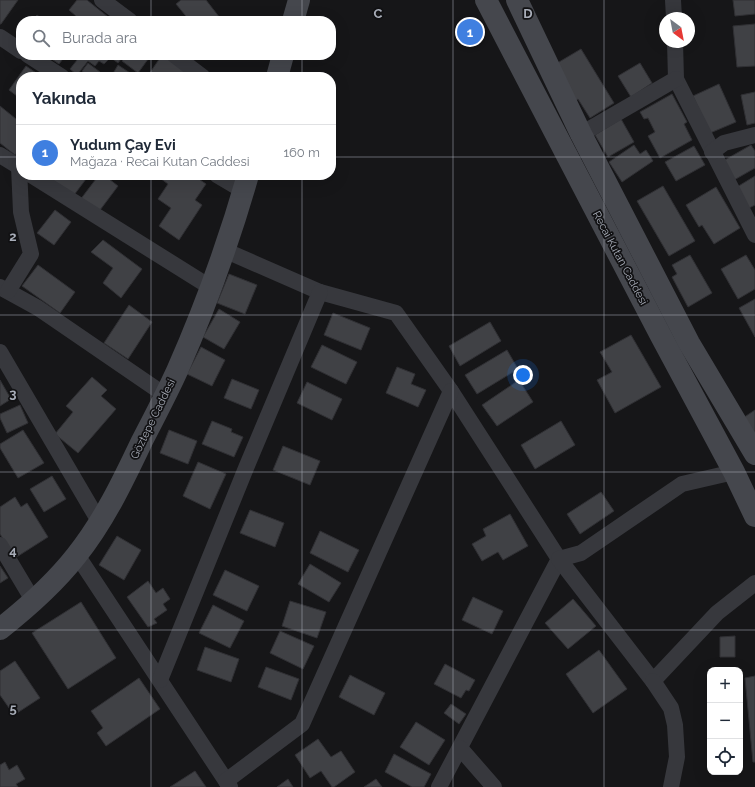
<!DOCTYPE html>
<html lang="tr">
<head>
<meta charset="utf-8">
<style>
  body { margin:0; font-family:Raleway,sans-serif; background:#f6f6f7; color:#1f2937 }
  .controls { position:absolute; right:12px; bottom:12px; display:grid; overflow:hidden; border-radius:8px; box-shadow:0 4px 16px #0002 }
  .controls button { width:36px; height:36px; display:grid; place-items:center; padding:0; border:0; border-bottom:1px solid #e0e1e3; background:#fff; color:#1f2937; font:20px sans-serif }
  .compass { position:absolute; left:659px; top:12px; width:36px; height:36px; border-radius:50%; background:#fff; box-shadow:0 4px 16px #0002; rotate:148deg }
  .you { position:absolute; left:523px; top:375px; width:14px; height:14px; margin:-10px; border:3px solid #fff; border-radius:50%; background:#1a73e8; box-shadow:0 0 0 6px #1a73e833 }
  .badge { display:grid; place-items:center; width:26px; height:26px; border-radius:50%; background:#7e6636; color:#fff; font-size:13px; font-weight:700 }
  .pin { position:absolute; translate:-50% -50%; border:2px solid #fff; box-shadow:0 1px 4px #0006 }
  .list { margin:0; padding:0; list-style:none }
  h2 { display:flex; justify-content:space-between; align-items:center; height:52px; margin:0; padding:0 16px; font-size:17px }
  h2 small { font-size:13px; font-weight:400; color:#747a83 }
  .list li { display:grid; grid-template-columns:26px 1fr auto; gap:12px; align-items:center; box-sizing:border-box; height:56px; padding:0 16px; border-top:1px solid #e0e1e3 }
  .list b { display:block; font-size:15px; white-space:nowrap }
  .list p { margin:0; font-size:13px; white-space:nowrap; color:#747a83 }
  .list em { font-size:13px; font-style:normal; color:#747a83 }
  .icon { flex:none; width:22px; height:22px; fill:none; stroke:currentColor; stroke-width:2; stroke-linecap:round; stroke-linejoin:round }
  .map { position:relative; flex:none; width:755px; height:787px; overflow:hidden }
  .search { position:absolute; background:#fff; box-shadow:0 4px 16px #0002; left:16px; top:16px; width:320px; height:44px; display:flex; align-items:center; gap:10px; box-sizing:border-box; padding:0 14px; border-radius:16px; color:#747a83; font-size:15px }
  .panel { position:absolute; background:#fff; box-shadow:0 4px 16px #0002; left:16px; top:72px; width:320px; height:108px; border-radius:16px }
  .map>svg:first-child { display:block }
  .building { fill:#404145; stroke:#303034 }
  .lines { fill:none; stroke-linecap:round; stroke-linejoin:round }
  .street { stroke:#37383d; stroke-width:16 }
  .secondary { stroke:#45474d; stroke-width:22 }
  .grid { fill:none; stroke:#a8adb8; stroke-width:1; stroke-opacity:0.55 }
  .labels { text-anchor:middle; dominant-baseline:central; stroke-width:3.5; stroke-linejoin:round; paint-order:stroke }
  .street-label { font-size:11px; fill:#a8adb8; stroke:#111113 }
  .grid-label { font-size:13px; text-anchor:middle; font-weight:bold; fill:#a8adb8; stroke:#111113; stroke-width:3.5; stroke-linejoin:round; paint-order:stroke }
</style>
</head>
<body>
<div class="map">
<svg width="755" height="787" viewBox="0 0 755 787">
  <rect width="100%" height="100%" fill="#161618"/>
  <g class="building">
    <polygon points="0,0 18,0 1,24 0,24"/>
    <polygon points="77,0 87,0 113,21 71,21 76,16 69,10"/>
    <polygon points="181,0 206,0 220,18 216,21 190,21 176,4"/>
    <polygon points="733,0 755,0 755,14 735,16"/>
    <polygon points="37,15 45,21 32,21"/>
    <polygon points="755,24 755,66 737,67 733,26"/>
    <polygon points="581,49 614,103 590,118 578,99 575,101 554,65"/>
    <polygon points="46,55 66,55 59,64"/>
    <polygon points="81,55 104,55 109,59 104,64 99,61 95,66 88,61 77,75 70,69"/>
    <polygon points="107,55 124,55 118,63"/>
    <polygon points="126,55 151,55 138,73 122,61"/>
    <polygon points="162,55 187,72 184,77 147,77"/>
    <polygon points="88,63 100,72 95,77 89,77 82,71"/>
    <polygon points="640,63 652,83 631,97 618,76"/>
    <polygon points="118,65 136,77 111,77"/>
    <polygon points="26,66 42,77 21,77 21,99 9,90"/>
    <polygon points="719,84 736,122 710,133 693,96"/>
    <polygon points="755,92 755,123 747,125 741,95"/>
    <polygon points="672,94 687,122 684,124 692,140 660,158 648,136 655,132 648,118 644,119 640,112"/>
    <polygon points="0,106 21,123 21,148 15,155 0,143"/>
    <polygon points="621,119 634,142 608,157 595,135"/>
    <polygon points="634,145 640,154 646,150 653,161 622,182 609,162"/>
    <polygon points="751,145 755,151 755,168 734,180 723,161"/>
    <polygon points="694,146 705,165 676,181 665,162"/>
    <polygon points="43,175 89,175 74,195"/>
    <polygon points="99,175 104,175 118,186 97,214 80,200"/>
    <polygon points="156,175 193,175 206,184 195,200 202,205 179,240 159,226 171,208 158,199 168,184"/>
    <polygon points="755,176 755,205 749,208 737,187"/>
    <polygon points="663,186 695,241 669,256 637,201"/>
    <polygon points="716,187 740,228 714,244 702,225 699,227 686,205"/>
    <polygon points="55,210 71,222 54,245 37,233"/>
    <polygon points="103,240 142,269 121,298 103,283 113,268 91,252"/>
    <polygon points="690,255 712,293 688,307 672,277 677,274 672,265"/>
    <polygon points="746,255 755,270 755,289 738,299 721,269"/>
    <polygon points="38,265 75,292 60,313 22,286"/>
    <polygon points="229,274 257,285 245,314 217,303"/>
    <polygon points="755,299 755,337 739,308"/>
    <polygon points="129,305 152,322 128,359 104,343"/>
    <polygon points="219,309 240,322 224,349 203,337"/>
    <polygon points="333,313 370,328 361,350 324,335"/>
    <polygon points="490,322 501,341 460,366 449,346"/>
    <polygon points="631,335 661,387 615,413 597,380 612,372 600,352"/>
    <polygon points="322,345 357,362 346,384 311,367"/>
    <polygon points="201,347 225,360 212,386 187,374"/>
    <polygon points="507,350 518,369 477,394 465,375"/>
    <polygon points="397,367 415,374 411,384 426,390 418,407 386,393"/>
    <polygon points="92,377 107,390 101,396 116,409 78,453 55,434 73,412 66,406"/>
    <polygon points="232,379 259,390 251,409 224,398"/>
    <polygon points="0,380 11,399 0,406"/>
    <polygon points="519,380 533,402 497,426 482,405"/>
    <polygon points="307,382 342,399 332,420 297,403"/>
    <polygon points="20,405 28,423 7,433 0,418 0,414"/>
    <polygon points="755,410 755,437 743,418"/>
    <polygon points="212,421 232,429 231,432 243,437 234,457 202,444"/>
    <polygon points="561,421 575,445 535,469 521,445"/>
    <polygon points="23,430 44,463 18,478 0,448 0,444"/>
    <polygon points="169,430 197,441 188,464 160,453"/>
    <polygon points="283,446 320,461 310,485 273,470"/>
    <polygon points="198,462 226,474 210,509 183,496"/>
    <polygon points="52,476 66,499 44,512 30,489"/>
    <polygon points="601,492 614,511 580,534 567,514"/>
    <polygon points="15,497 21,507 27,503 48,537 15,558 0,534 0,507"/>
    <polygon points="250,510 284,523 275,547 240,533"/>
    <polygon points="510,514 528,546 503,560 498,552 482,561 472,544 486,536 483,529"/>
    <polygon points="320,531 359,550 348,572 310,553"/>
    <polygon points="117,536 141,550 124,580 99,565"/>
    <polygon points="310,564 341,583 329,602 298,584"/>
    <polygon points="0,566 8,578 0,583"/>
    <polygon points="225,570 259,586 247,611 213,595"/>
    <polygon points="148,581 156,593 163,588 170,599 163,604 167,610 154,619 157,623 148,627 127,597"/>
    <polygon points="473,597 503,611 492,634 462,620"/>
    <polygon points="573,599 596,626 568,649 545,623"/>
    <polygon points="290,601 326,612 317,638 282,626"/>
    <polygon points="81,602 116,658 68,689 32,633"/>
    <polygon points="213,605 244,621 230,648 199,633"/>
    <polygon points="280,631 314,646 303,669 270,653"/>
    <polygon points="735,636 735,657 720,657 720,637"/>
    <polygon points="205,647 239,659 231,682 197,670"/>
    <polygon points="599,650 627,689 593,713 566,674"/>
    <polygon points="15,661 40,698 14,715 0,695 0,671"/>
    <polygon points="445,664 475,680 469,691 466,690 461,698 434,684"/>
    <polygon points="266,667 299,679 291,700 258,687"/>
    <polygon points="350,675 385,693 374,715 339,697"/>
    <polygon points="755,676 755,762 753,762 745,678"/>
    <polygon points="139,678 160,709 106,746 97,733 103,728 91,711"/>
    <polygon points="451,704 466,714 459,724 444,713"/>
    <polygon points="416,722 445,740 429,765 400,747"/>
    <polygon points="318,739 331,757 341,751 355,772 334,787 332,787 321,771 310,778 295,755"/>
    <polygon points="394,754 431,774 424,787 412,787 385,772"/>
    <polygon points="5,762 9,770 17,765 25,779 16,784 18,787 0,787 0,765"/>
    <polygon points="195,771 206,787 170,787"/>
    <polygon points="288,779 293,787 277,787"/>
    <polygon points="376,779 382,787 364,787"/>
  </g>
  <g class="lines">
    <g class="street">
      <polyline points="102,0 130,21"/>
      <polyline points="673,0 674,18"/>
      <polyline points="0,37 21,51"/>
      <polyline points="675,42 676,79 755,235"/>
      <polyline points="28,55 62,77"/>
      <polyline points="174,55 203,77"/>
      <polyline points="581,134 676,79"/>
      <polyline points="712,152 724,143 755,135"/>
      <polyline points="0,155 21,168"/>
      <polyline points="31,175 210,287"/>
      <polyline points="217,175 244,191"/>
      <polyline points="224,250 320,292 396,313 451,391 559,559 439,787"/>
      <polyline points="0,287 38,308 165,395"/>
      <polyline points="8,291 31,254 21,212 19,167"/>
      <polyline points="0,352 100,523"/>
      <polyline points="734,472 682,484 581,553 559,559 653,681 717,613 755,583"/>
      <polyline points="0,545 34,602"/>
      <polyline points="77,555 230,787"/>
      <polyline points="160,680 246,468 320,292"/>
      <polyline points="653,681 671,708 675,725 677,757 671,787"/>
      <polyline points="460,748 494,787"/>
      <polyline points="226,781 302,724 451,391"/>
    </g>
    <g class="secondary">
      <polyline points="486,0 661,336 734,472 755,516"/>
      <polyline points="517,0 581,134 689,343 755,454"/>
      <polyline points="293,21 299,0"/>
      <polyline points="277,77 283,55"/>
      <path d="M 0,629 C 28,607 54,584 76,556 C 104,521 123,481 142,441 C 154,418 166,395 177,371 C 205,308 229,241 248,175"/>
    </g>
  </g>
  <path class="grid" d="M 151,0 L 151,21M 302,0 L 302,21M 453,0 L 453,787M 604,0 L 604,787M 151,55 L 151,77M 302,55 L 302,77M 0,157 L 21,157M 331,157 L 755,157M 151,175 L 151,787M 302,175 L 302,787M 0,315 L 755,315M 0,472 L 755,472M 0,630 L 755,630"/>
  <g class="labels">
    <g class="street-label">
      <text transform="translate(620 258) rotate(62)">Recai Kutan Caddesi</text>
      <text transform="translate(153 419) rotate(-64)">Göztepe Caddesi</text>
    </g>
  </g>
  <g class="grid-label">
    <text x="378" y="18">C</text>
    <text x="528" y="18">D</text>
    <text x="13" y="241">2</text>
    <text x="13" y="398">3</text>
    <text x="13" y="555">4</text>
    <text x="13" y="713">5</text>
  </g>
</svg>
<div class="controls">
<button>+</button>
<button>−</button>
<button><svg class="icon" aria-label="locate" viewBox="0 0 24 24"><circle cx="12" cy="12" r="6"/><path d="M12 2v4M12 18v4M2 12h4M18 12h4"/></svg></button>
</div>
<svg class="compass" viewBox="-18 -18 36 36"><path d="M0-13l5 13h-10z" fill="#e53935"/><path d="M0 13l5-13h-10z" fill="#747a83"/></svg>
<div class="you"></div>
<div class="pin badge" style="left:470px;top:32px;background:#3f7fe0">1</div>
<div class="search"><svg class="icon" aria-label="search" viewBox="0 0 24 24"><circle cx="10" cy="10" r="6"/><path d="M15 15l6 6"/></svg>Burada ara</div>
<section class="panel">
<h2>Yakında<small></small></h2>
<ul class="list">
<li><span class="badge" style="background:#3f7fe0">1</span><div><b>Yudum Çay Evi</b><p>Mağaza · Recai Kutan Caddesi</p></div><em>160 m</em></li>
</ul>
</section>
</div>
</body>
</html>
